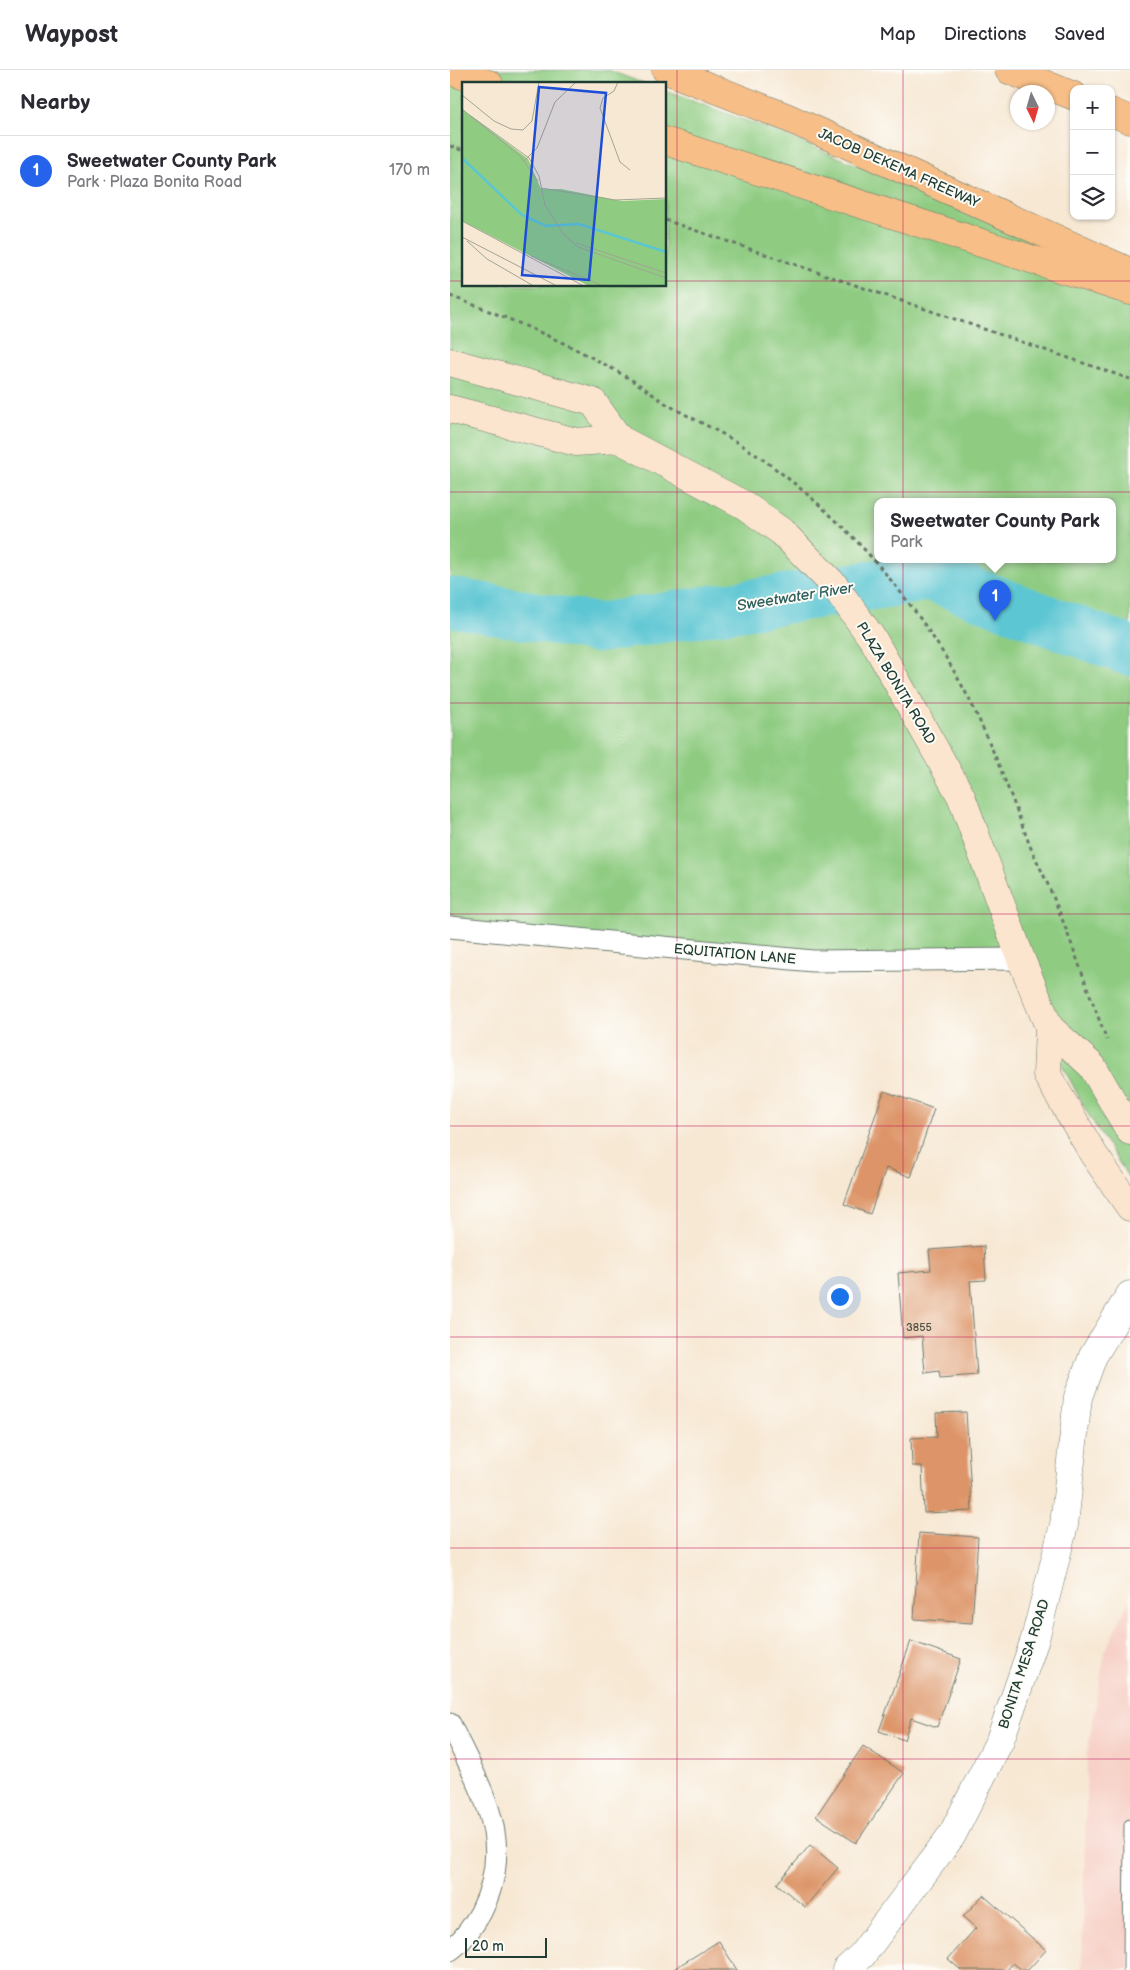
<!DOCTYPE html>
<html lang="en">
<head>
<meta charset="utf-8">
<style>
  body { margin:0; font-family:"Balsamiq Sans",sans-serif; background:#f2f2f3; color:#2b2b33 }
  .controls { position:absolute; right:15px; top:15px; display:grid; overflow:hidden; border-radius:10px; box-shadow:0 1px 4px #0004 }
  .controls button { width:45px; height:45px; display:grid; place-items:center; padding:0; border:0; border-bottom:1px solid #e1e1e2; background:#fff; color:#2b2b33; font:25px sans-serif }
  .compass { position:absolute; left:560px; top:15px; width:45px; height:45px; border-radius:50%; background:#fff; box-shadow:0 1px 4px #0004; rotate:175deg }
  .scale { position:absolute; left:15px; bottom:12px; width:82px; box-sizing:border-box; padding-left:5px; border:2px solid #1f3d34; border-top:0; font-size:14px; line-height:18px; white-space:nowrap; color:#1f3d34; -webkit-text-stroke:4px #fdfcf7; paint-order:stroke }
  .you { position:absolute; left:389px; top:1226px; width:18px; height:18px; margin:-12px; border:4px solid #fff; border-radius:50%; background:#1a73e8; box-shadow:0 0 0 8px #1a73e833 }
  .badge { display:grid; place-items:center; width:32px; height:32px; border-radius:50%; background:#2563eb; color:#fff; font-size:16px; font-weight:700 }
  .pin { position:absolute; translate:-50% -41px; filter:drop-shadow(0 1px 2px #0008) }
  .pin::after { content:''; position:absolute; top:26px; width:18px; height:15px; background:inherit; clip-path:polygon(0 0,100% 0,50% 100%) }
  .popup { position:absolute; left:424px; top:428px; width:242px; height:65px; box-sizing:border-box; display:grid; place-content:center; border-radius:10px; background:#fff; filter:drop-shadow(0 1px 4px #0005); font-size:16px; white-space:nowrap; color:#7c7c81 }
  .popup b { font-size:19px; color:#2b2b33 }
  .popup::after { content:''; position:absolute; left:50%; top:100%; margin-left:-10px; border:10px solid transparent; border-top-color:#fff }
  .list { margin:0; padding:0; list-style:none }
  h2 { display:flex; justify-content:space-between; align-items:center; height:65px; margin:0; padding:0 20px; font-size:21px }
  h2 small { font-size:16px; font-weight:400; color:#7c7c81 }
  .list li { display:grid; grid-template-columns:32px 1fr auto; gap:15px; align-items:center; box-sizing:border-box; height:70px; padding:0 20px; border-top:1px solid #e1e1e2 }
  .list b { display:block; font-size:19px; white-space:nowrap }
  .list p { margin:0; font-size:16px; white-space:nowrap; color:#7c7c81 }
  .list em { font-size:16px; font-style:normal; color:#7c7c81 }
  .icon { flex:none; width:28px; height:28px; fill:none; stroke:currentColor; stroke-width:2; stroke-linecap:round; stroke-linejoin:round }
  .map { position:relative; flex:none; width:680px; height:1900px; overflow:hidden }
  header { display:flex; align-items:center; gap:30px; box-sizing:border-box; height:70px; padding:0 25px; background:#fff; border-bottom:1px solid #e1e1e2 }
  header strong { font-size:24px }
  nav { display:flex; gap:28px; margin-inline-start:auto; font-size:18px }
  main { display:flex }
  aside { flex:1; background:#fff }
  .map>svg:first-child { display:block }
  .built { fill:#f7d1c8 }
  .green { fill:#8fcc82; stroke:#57845b; fill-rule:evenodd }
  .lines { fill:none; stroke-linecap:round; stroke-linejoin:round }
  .river { stroke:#5bc6d3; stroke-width:50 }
  .building { fill:#dd9468 }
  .service-casing { stroke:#6b796c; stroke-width:13 }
  .minor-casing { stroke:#6b796c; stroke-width:23 }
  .tertiary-casing { stroke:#6b796c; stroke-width:29 }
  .secondary-casing { stroke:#6b796c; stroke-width:29 }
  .motorway-casing { stroke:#6b796c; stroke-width:29 }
  .path { stroke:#6b796c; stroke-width:3; stroke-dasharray:4 4; stroke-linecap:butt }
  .service { stroke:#fff; stroke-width:11 }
  .minor { stroke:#fff; stroke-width:21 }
  .tertiary { stroke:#fff; stroke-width:28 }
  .secondary { stroke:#fce5cf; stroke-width:28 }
  .motorway { stroke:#f7be87; stroke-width:28 }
  .grid { fill:none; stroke:#c2185b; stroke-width:1; stroke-opacity:0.55 }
  .labels { text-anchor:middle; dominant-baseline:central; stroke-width:4; stroke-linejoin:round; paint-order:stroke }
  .number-label { font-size:11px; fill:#4e5341 }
  .street-label { font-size:14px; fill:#1f3d34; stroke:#fdfcf7 }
  .water-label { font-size:15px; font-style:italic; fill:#2e5f5c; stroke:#fdfcf7 }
  .inset-river { fill:none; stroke:#5bc6d3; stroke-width:2.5 }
  .inset-road { fill:none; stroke:#a1a494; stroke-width:1 }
  .view { fill:#1d4ed8; fill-opacity:0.15; stroke:#1d4ed8; stroke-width:2.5 }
  .inset-edge { fill:none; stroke:#1f3d34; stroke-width:2.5 }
</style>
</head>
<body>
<header>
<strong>Waypost</strong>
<nav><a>Map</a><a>Directions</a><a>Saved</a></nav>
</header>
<main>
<aside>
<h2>Nearby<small></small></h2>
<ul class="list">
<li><span class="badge">1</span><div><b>Sweetwater County Park</b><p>Park · Plaza Bonita Road</p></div><em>170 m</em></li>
</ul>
</aside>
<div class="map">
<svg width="680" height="1900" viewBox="0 0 680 1900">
  <rect width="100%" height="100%" fill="#fdfcf7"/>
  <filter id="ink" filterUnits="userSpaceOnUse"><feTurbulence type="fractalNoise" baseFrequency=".02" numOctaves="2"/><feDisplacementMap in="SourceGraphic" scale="10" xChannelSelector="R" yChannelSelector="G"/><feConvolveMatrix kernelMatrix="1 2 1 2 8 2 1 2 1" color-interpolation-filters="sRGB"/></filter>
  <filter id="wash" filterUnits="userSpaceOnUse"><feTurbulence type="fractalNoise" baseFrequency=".0096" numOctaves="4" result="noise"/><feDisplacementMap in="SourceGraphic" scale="20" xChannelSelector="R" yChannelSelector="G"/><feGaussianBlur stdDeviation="1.12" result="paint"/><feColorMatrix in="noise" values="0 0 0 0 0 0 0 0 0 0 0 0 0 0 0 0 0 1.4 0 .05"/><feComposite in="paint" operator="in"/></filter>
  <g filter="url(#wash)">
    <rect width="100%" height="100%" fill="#f7e8d4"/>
    <polygon class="built" points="680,1528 680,1900 632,1900 637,1684 655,1582"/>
    <path class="green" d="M 0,0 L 158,0 L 195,14 L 14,14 L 14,215 L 215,215 L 215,21 L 330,63 L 680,208 L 680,1110 L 638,1044 L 600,972 L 566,875 L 361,891 L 0,855 ZM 428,432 L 662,432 L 662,490 L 428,490 Z"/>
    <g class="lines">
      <polyline class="river" points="0,532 148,558 480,506 680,581"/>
    </g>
    <g id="blocks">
      <g class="building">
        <polygon points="434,1021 484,1039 461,1107 436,1098 420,1144 394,1134"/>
        <polygon points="534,1176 536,1210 520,1211 527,1305 490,1308 489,1301 475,1303 472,1266 453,1268 448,1203 481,1200 479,1180"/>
        <polygon points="516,1342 522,1441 474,1443 472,1396 462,1396 461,1368 487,1367 486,1343"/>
        <polygon points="469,1463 528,1467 522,1553 464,1549"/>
        <polygon points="461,1571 511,1589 487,1657 461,1648 454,1670 429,1661"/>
        <polygon points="413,1676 454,1703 406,1773 366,1746"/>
        <polygon points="360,1775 388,1798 355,1837 327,1814"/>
        <polygon points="533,1825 596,1880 578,1900 572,1900 563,1893 557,1900 511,1900 498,1889 526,1858 513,1847"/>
        <polygon points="269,1871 287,1900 222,1900"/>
      </g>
    </g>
  </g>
  <g filter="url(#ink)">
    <use href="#blocks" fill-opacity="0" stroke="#6b796c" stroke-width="1"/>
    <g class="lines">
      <g class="service-casing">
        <polyline id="service" points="679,1900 680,1755"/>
      </g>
      <g class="minor-casing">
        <g id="minor">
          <polyline points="0,857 363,891 571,889"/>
          <path d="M 0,1654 C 30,1719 67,1770 31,1842 C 23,1856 13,1871 0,1880"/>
        </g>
      </g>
      <g class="tertiary-casing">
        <polyline id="tertiary" points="396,1900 412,1885 502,1765 550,1670 585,1569 614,1455 628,1327 643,1286 680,1225"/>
      </g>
      <g class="secondary-casing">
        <g id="secondary">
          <polyline points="0,292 143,332 169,369 294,435 332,462 384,515 424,571 511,726 571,889 599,957 597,1005 644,1085 680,1137"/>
          <polyline points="0,339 126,372 169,369"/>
          <polyline points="599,957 642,996 680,1061"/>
        </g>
      </g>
      <g class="motorway-casing">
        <g id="motorway">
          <polyline points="216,0 336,47 680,202"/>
          <polyline points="559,0 624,26"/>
          <polyline points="0,1 39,14"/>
          <polyline points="661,42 680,50"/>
          <polyline points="215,71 680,221"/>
        </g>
      </g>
      <g class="path">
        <polyline points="0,76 14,81"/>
        <polyline points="215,150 680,309"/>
        <path d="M 0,226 C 62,249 124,275 180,309 C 192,316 203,325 215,333 C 240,348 268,360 293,376 C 379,432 454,514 505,603 C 535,655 559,720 580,776 C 587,792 595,807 602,824 C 622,872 638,922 657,970"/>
      </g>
      <use href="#service" class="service"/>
      <use href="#minor" class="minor"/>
      <use href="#tertiary" class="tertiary"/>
      <use href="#secondary" class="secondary"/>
      <use href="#motorway" class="motorway"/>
    </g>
  </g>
  <path class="grid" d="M 227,0 L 227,1900M 453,0 L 453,1900M 0,211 L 14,211M 215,211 L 680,211M 0,422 L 680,422M 0,633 L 680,633M 0,844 L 680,844M 0,1056 L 680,1056M 0,1267 L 680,1267M 0,1478 L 680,1478M 0,1689 L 680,1689"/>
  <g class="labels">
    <g class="number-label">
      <text x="469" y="1257">3855</text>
    </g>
    <g class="street-label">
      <text transform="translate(449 98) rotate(24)">JACOB DEKEMA FREEWAY</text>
      <text transform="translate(446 613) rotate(59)">PLAZA BONITA ROAD</text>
      <text transform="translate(285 884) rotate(5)">EQUITATION LANE</text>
      <text transform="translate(574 1594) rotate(-72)">BONITA MESA ROAD</text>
    </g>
    <g class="water-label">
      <text transform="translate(345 527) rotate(-9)">Sweetwater River</text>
    </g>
  </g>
  <g transform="translate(12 12)">
    <rect width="204" height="204" fill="#f7e8d4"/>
    <path d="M 0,27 L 66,77 L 79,107 L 99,107 L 160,119 L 204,117 L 204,203 L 125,203 L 0,139 Z" fill="#8fcc82"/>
    <path class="inset-river" d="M 0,76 L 60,133 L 84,144 L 117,142 L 204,170"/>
    <path class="inset-road" d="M 156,0 L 152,9 L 141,16 L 138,26 L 158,80 L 168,88M 0,13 L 32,39 L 49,47 L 61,48 L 70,39 L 77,0M 0,27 L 58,74 L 76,99M 9,34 L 67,76 L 77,94 L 83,123 L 102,153 L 116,165 L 204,196M 62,79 L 75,66 L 93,20 L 114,0M 79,106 L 153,118 L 204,116M 0,139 L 120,203M 0,155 L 93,203M 5,159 L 25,177 L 70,203M 114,161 L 204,191M 69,174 L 139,203"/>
    <path class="view" d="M 77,5 L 144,11 L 127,198 L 60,193 Z"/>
    <rect width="204" height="204" class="inset-edge"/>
  </g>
</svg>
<div class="controls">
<button>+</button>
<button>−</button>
<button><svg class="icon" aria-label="layers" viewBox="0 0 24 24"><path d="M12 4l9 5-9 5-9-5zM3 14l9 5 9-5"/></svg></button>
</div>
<svg class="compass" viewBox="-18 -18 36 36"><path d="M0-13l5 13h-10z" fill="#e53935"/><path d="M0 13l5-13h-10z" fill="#7c7c81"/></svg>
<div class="scale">20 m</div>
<div class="you"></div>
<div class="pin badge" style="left:545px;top:551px">1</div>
<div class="popup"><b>Sweetwater County Park</b>Park</div>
</div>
</main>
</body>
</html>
